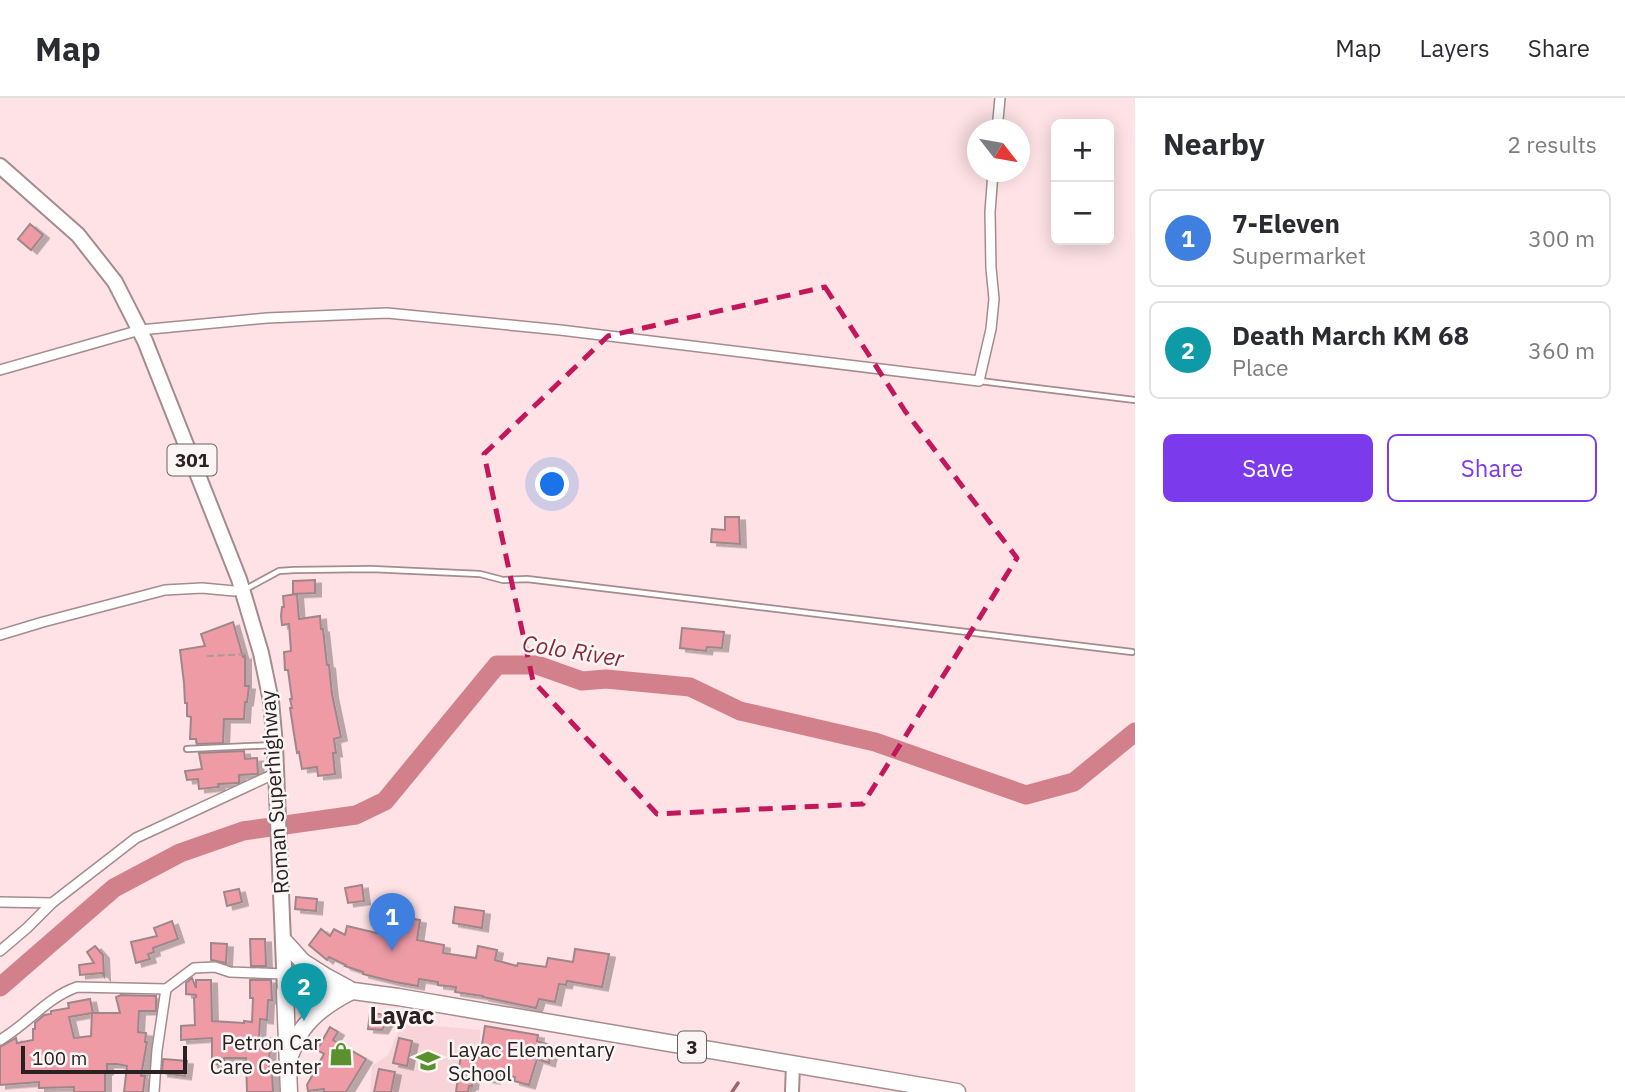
<!DOCTYPE html>
<html lang="en">
<head>
<meta charset="utf-8">
<style>
  body { margin:0; font-family:"IBM Plex Sans",sans-serif; background:#f7f7f7; color:#2b2b33 }
  .controls { position:absolute; right:21px; top:21px; display:grid; overflow:hidden; border-radius:10px; box-shadow:0 4px 18px #0003 }
  .controls button { width:63px; height:63px; display:grid; place-items:center; padding:0; border:0; border-bottom:2px solid #e1e1e2; background:#fff; color:#2b2b33; font:35px sans-serif }
  .compass { position:absolute; left:967px; top:21px; width:63px; height:63px; border-radius:50%; background:#fff; box-shadow:0 4px 18px #0003; rotate:121deg }
  .scale { position:absolute; left:21px; bottom:18px; width:166px; box-sizing:border-box; padding-left:7px; border:4px solid #2a2122; border-top:0; font-size:19px; line-height:24px; white-space:nowrap; color:#2a2122; -webkit-text-stroke:5px #fbf6f6; paint-order:stroke }
  .you { position:absolute; left:553px; top:387px; width:24px; height:24px; margin:-18px; border:5px solid #fff; border-radius:50%; background:#1a73e8; box-shadow:0 0 0 10px #1a73e833 }
  .badge { display:grid; place-items:center; width:46px; height:46px; border-radius:50%; background:#7c3aed; color:#fff; font-size:23px; font-weight:700 }
  .pin { position:absolute; translate:-50% -58px; filter:drop-shadow(0 2px 4px #0008) }
  .pin::after { content:''; position:absolute; top:37px; width:24px; height:21px; background:inherit; clip-path:polygon(0 0,100% 0,50% 100%) }
  .list { margin:0; padding:0; list-style:none }
  h2 { display:flex; justify-content:space-between; align-items:center; height:91px; margin:0; padding:0 28px; font-size:30px }
  h2 small { font-size:23px; font-weight:400; color:#7c7c81 }
  .list li { display:grid; grid-template-columns:46px 1fr auto; gap:21px; align-items:center; box-sizing:border-box; height:98px; margin:0 14px 14px; padding:0 14px; border:2px solid #e1e1e2; border-radius:10px }
  .list b { display:block; font-size:26px; white-space:nowrap }
  .list p { margin:0; font-size:23px; white-space:nowrap; color:#7c7c81 }
  .list em { font-size:23px; font-style:normal; color:#7c7c81 }
  .actions { display:flex; gap:14px; padding:21px 28px }
  .actions a { flex:1; padding:16px 0; border:2px solid #7c3aed; border-radius:10px; text-align:center; font-size:24px; color:#7c3aed }
  .actions .main { background:#7c3aed; color:#fff }
  .map { position:relative; flex:none; width:1135px; height:994px; overflow:hidden }
  header { display:flex; align-items:center; gap:42px; box-sizing:border-box; height:98px; padding:0 35px; background:#fff; border-bottom:2px solid #e1e1e2 }
  header strong { font-size:33px }
  nav { display:flex; gap:38px; margin-inline-start:auto; font-size:24px }
  main { display:flex }
  aside { flex:1; background:#fff }
  .map>svg:first-child { display:block }
  .built { fill:#f8d4d8 }
  .lines { fill:none; stroke-linecap:round; stroke-linejoin:round }
  .stream { stroke:#a0646c; stroke-width:3.5 }
  .river { stroke:#d2818c; stroke-width:19 }
  .building { fill:#ee9ba6; stroke:#9f8789; stroke-width:2; fill-rule:evenodd; filter:url(#shadow) }
  .lane-casing { stroke:#a48b8e; stroke-width:8 }
  .street-casing { stroke:#a48b8e; stroke-width:12 }
  .secondary-casing { stroke:#a48b8e; stroke-width:16 }
  .primary-casing { stroke:#a48b8e; stroke-width:18 }
  .highway-casing { stroke:#a48b8e; stroke-width:19 }
  .path { stroke:#ac9799; stroke-width:2; stroke-dasharray:7 3.5; stroke-linecap:butt }
  .lane { stroke:#fff; stroke-width:4.5 }
  .street { stroke:#fff; stroke-width:9 }
  .secondary { stroke:#fff; stroke-width:12 }
  .primary { stroke:#fff; stroke-width:14 }
  .highway { stroke:#fff; stroke-width:16 }
  .marked { fill:none; stroke:#c2185b; stroke-width:5; stroke-dasharray:14 9; stroke-linejoin:round }
  .labels { text-anchor:middle; dominant-baseline:central; stroke-width:5; stroke-linejoin:round; paint-order:stroke }
  .shield { fill:#fbf6f6; stroke:#696162; stroke-width:2 }
  .shield-label { font-size:19px; font-weight:bold; fill:#2a2122 }
  .street-label { font-size:21px; fill:#2a2122; stroke:#fbf6f6 }
  .poi-label { font-size:21px; fill:#2a2122; stroke:#fbf6f6; text-anchor:end }
  .water-label { font-size:23px; font-style:italic; fill:#89293e; stroke:#fbf6f6 }
  .quarter-label { font-size:24px; font-weight:bold; fill:#2a2122; stroke:#fbf6f6 }
</style>
</head>
<body>
<header>
<strong>Map</strong>
<nav><a>Map</a><a>Layers</a><a>Share</a></nav>
</header>
<main>
<div class="map">
<svg width="1135" height="994" viewBox="0 0 1135 994">
  <defs>
    <filter id="shadow"><feDropShadow dx="6" dy="3.5" stdDeviation="0" flood-color="#0004"/></filter>
  </defs>
  <rect width="100%" height="100%" fill="#fee2e5"/>
  <polygon class="built" points="402,925 481,932 472,994 370,994 372,968 388,957"/>
  <g class="lines">
    <polyline class="stream" points="732,994 738,985"/>
    <polyline class="river" points="0,889 114,790 180,755 243,733 356,717 385,703 497,567 537,567 582,583 606,581 690,589 740,613 875,644 1026,697 1074,684 1135,634"/>
  </g>
  <g class="building">
    <polygon points="30,126 43,137 31,152 18,141"/>
    <polygon points="725,419 739,419 740,446 711,444 712,431 725,432"/>
    <polygon points="315,482 315,495 293,496 293,483"/>
    <polygon points="297,496 299,521 320,518 321,531 323,531 327,567 329,567 332,596 341,639 334,641 336,655 333,655 335,676 318,678 317,669 302,671 299,654 297,655 290,610 292,610 290,601 292,601 288,572 285,572 284,554 291,553 289,526 282,527 281,518 282,509 284,509 283,498"/>
    <polygon points="233,524 243,559 245,558 245,588 249,588 247,604 245,604 244,621 224,621 223,645 197,646 196,641 190,641 191,619 187,618 187,605 185,605 184,585 180,552 205,548 201,536"/>
    <polygon points="682,530 724,534 722,550 707,549 706,553 680,550"/>
    <polygon points="244,653 245,661 257,660 258,676 239,677 239,685 237,685 218,686 219,689 199,691 198,681 187,682 185,673 202,671 199,655"/>
    <polygon points="362,787 364,803 348,805 345,790"/>
    <polygon points="239,791 242,804 227,808 224,794"/>
    <polygon points="296,799 317,801 316,813 295,811"/>
    <polygon points="455,809 484,813 482,830 453,825"/>
    <polygon points="409,820 420,822 417,842 444,847 443,855 476,860 478,848 497,852 495,862 517,868 518,865 546,869 548,860 573,864 575,851 609,856 602,889 567,883 566,887 559,886 555,904 539,901 536,910 483,899 483,898 455,894 456,889 438,887 438,884 419,881 418,888 395,884 363,876 363,874 345,868 346,867 329,859 327,862 309,847 321,831 330,838 334,831 345,837 347,828 385,837 386,831 406,833"/>
    <polygon points="172,823 178,841 153,850 154,854 148,856 150,861 136,865 131,844 157,838 154,830"/>
    <polygon points="250,841 265,841 266,868 251,868"/>
    <polygon points="211,845 227,846 226,865 211,862"/>
    <polygon points="95,848 103,857 104,878 102,875 80,877 79,867 94,865 87,854"/>
    <polygon points="192,880 196,890 196,882 211,882 212,923 244,925 244,923 252,924 253,900 250,900 250,882 271,882 272,902 268,902 267,922 260,921 259,940 270,940 269,972 272,972 273,994 247,994 246,960 224,960 224,967 212,966 212,940 181,942 181,928 195,927 194,900 196,899 196,897 186,896 186,885"/>
    <path d="M 121,897 L 156,898 L 156,913 L 139,913 L 138,934 L 146,935 L 145,944 L 147,944 L 141,978 L 145,978 L 143,994 L 124,994 L 127,968 L 117,966 L 107,966 L 107,973 L 105,973 L 105,994 L 74,994 L 74,989 L 39,990 L 39,984 L 0,987 L 0,949 L 16,940 L 17,945 L 33,942 L 33,931 L 35,931 L 35,925 L 44,917 L 51,916 L 51,913 L 69,910 L 68,905 L 90,901 L 93,915 L 120,915 L 116,899 ZM 92,915 L 91,938 L 74,940 L 69,919 Z"/>
    <polygon points="370,915 391,917 382,932 368,931"/>
    <polygon points="485,928 538,937 537,943 553,948 549,965 537,961 529,987 514,983 515,979 496,976 494,982 473,978 472,988 469,988 468,994 456,994 461,956 480,959"/>
    <polygon points="330,929 338,934 333,942 366,961 346,994 324,994 324,991 308,993 307,987 324,956 317,952"/>
    <polygon points="399,940 412,943 407,968 393,965"/>
    <polygon points="163,961 187,963 185,978 162,975"/>
    <polygon points="379,971 395,974 391,994 374,994"/>
  </g>
  <g class="lines">
    <g class="lane-casing">
      <g id="lane">
        <polyline points="980,283 1135,302"/>
        <polyline points="244,492 279,473 294,472 371,471 480,476 503,482 527,481 577,487 1132,554"/>
        <polyline points="187,651 274,647"/>
      </g>
    </g>
    <g class="street-casing">
      <g id="street">
        <polyline points="997,32 1000,0"/>
        <polyline points="0,272 140,232 267,220 387,215 560,232 979,283 991,231 994,201 991,170 990,114 993,74"/>
        <polyline points="0,537 43,524 165,492 202,490 234,493"/>
        <polyline points="0,804 52,805"/>
        <polyline points="0,853 27,830 52,805 136,740 276,675"/>
        <path d="M 0,942 C 28,926 46,900 77,889 L 166,891 L 194,870 L 215,869 L 230,874 L 285,876"/>
        <polyline points="154,994 157,952 166,891"/>
      </g>
    </g>
    <g class="secondary-casing">
      <polyline id="secondary" points="792,994 793,966"/>
    </g>
    <g class="primary-casing">
      <polyline id="primary" points="0,68 78,137 115,184 145,243 239,481 261,555 271,603 275,647 285,893"/>
    </g>
    <g class="highway-casing">
      <g id="highway">
        <polyline points="284,843 303,864 325,878 349,891"/>
        <path d="M 290,957 C 294,949 297,939 302,932 C 314,915 332,903 350,894"/>
        <polyline points="289,994 285,893 353,893 398,899 957,994"/>
      </g>
    </g>
    <polyline class="path" points="207,558 248,556"/>
    <use href="#lane" class="lane"/>
    <use href="#street" class="street"/>
    <use href="#secondary" class="secondary"/>
    <use href="#primary" class="primary"/>
    <use href="#highway" class="highway"/>
  </g>
  <path class="marked" d="M 825,189 L 905,313 L 1017,460 L 863,706 L 657,716 L 533,583 L 484,356 L 608,238 Z"/>
  <defs>
    <g id="shop-bare" transform="scale(1.89)"><path d="M-5-2.5h2.3a2.7 3.5 0 0 1 5.4 0H5L5.5 6h-11ZM-1.5-2.5h3a1.5 2.3 0 0 0-3 0Z" fill="#58912d" stroke="#fbf6f6" stroke-width="2.5" paint-order="stroke"/></g>
    <g id="school-bare" transform="scale(1.89)"><path d="M0-5L7-2L0 1L-7-2ZM-4 1L0 2.5L4 1V4Q0 6-4 4Z" fill="#58912d" stroke="#fbf6f6" stroke-width="2.5" paint-order="stroke"/></g>
  </defs>
  <g fill-rule="evenodd">
    <use href="#shop-bare" x="341" y="956"/>
    <use href="#school-bare" x="428" y="963"/>
  </g>
  <g class="labels">
    <g class="shield">
      <rect x="167.5" y="346.5" width="49" height="31" rx="5"/>
      <rect x="678" y="933.5" width="28" height="31" rx="5"/>
    </g>
    <g class="shield-label">
      <text x="192" y="362">301</text>
      <text x="692" y="949">3</text>
    </g>
    <g class="street-label">
      <text transform="translate(274 694) rotate(-94)">Roman Superhighway</text>
    </g>
    <g class="poi-label">
      <text x="321" y="944">Petron Car<tspan x="321" dy="24">Care Center</tspan></text>
      <text x="448" y="951" text-anchor="start">Layac Elementary<tspan x="448" dy="24">School</tspan></text>
    </g>
    <g class="water-label">
      <text transform="translate(573 552) rotate(9)">Colo River</text>
    </g>
    <g class="quarter-label">
      <text x="402" y="917">Layac</text>
    </g>
  </g>
</svg>
<div class="controls">
<button>+</button>
<button>−</button>
</div>
<svg class="compass" viewBox="-18 -18 36 36"><path d="M0-13l5 13h-10z" fill="#e53935"/><path d="M0 13l5-13h-10z" fill="#7c7c81"/></svg>
<div class="scale">100 m</div>
<div class="you"></div>
<div class="pin badge" style="left:392px;top:853px;background:#3f7fe0">1</div>
<div class="pin badge" style="left:304px;top:923px;background:#0f9aa8">2</div>
</div>
<aside>
<h2>Nearby<small>2 results</small></h2>
<ul class="list">
<li><span class="badge" style="background:#3f7fe0">1</span><div><b>7-Eleven</b><p>Supermarket</p></div><em>300 m</em></li>
<li><span class="badge" style="background:#0f9aa8">2</span><div><b>Death March KM 68</b><p>Place</p></div><em>360 m</em></li>
</ul>
<div class="actions"><a class="main">Save</a><a>Share</a></div>
</aside>
</main>
</body>
</html>
